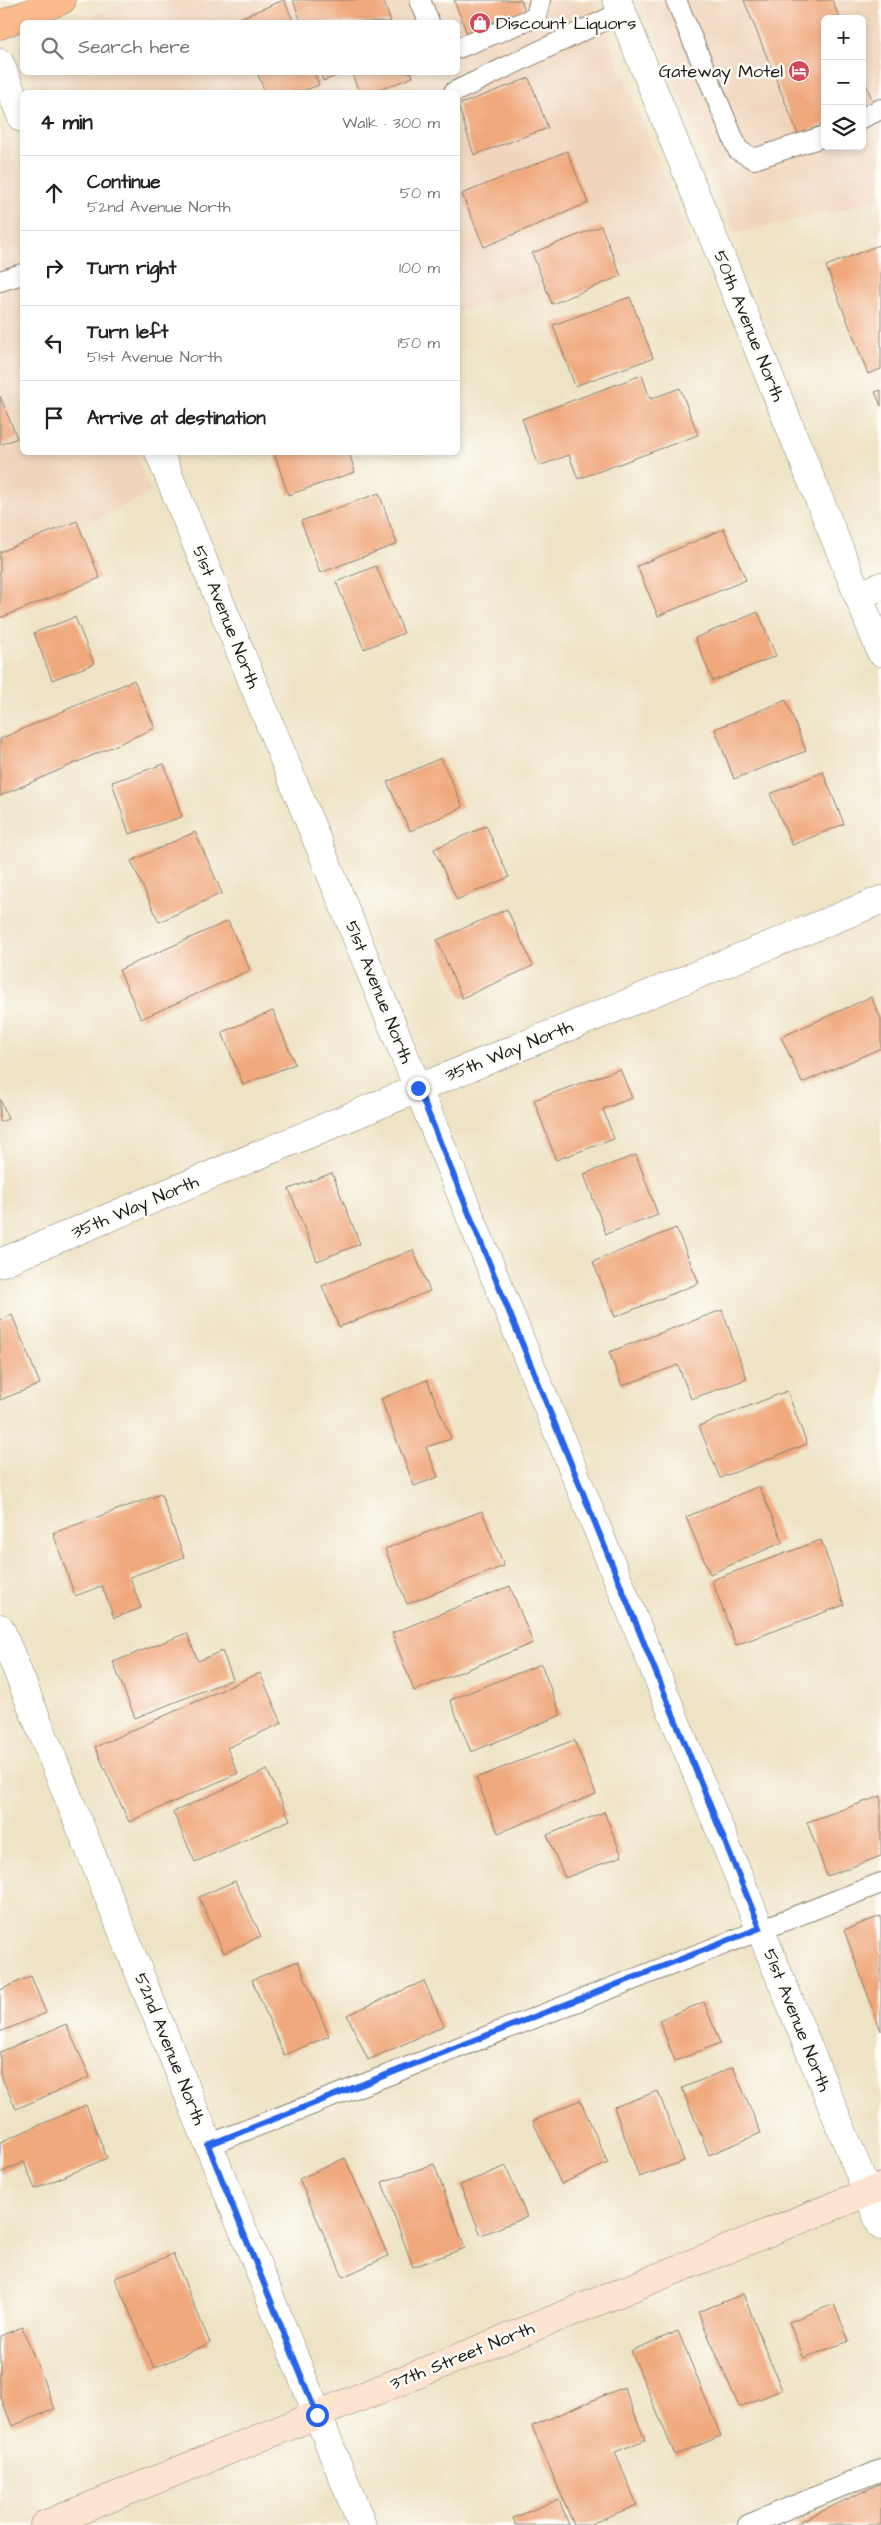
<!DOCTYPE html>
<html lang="en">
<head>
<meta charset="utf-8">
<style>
  body { margin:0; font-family:"Architects Daughter",sans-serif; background:#f6f6f6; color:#222 }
  .controls { position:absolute; right:15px; top:15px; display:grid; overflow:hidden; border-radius:8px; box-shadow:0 2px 8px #0003 }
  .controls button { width:45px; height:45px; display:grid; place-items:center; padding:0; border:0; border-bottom:1px solid #e0e0e0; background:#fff; color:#222; font:25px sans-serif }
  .stop { position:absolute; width:15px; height:15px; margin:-11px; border:4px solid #2563eb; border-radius:50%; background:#fff }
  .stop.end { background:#2563eb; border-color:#fff; box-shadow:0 1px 5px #0008 }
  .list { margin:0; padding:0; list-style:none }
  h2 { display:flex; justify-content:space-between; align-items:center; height:65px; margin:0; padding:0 20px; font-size:21px }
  h2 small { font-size:16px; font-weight:400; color:#767676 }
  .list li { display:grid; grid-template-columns:32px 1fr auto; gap:15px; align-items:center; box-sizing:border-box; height:75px; padding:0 20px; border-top:1px solid #e0e0e0 }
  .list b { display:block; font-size:19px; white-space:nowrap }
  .list p { margin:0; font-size:16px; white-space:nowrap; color:#767676 }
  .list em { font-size:16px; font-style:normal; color:#767676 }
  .icon { flex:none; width:28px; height:28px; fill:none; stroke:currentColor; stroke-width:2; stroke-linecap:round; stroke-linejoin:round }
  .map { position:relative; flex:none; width:881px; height:2525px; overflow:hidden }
  .search { position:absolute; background:#fff; box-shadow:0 2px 8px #0003; left:20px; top:20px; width:440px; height:55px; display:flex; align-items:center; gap:12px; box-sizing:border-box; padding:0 18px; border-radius:8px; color:#767676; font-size:19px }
  .panel { position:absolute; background:#fff; box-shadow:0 2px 8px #0003; left:20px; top:90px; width:440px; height:365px; border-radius:8px }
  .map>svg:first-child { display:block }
  .built { fill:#f0d5bc; fill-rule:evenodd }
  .building { fill:#f0a87d }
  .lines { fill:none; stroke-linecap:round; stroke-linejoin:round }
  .lane-casing { stroke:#868070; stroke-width:22 }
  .street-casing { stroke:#868070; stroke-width:29 }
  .secondary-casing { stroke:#868070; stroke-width:29 }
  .highway-casing { stroke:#868070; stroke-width:29 }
  .lane { stroke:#fff; stroke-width:20 }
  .street { stroke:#fff; stroke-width:28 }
  .secondary { stroke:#fde4d1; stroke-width:28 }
  .highway { stroke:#fbbb8d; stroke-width:28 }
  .route { stroke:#2563eb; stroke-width:6 }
  .labels { text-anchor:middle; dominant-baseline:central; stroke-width:5; stroke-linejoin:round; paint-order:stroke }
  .poi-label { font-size:18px; fill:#1c1c1c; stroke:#fdfcf7; text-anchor:start }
  .street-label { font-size:18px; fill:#1c1c1c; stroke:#fdfcf7 }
</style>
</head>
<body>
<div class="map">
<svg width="881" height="2525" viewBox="0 0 881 2525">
  <rect width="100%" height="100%" fill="#fdfcf7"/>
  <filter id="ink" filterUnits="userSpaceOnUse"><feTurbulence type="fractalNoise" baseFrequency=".02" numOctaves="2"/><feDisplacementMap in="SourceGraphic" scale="10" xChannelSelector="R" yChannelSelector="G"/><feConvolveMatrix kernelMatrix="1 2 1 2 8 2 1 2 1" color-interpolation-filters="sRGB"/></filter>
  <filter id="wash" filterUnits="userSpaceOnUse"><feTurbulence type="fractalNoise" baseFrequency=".0096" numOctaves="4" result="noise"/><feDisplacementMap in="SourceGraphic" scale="20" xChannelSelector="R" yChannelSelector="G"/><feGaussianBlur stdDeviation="1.12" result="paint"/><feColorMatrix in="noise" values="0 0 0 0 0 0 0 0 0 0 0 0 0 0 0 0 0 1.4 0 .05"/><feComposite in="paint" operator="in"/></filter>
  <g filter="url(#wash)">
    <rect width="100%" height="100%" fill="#efe3c5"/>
    <g class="built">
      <polygon points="132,0 593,0 692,245 458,311 458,92 37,92 29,73 458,72 458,22 78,22"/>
      <path d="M 642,0 L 881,0 L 881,200 L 736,233 ZM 825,19 L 862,19 L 862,146 L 825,146 Z"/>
      <polygon points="0,123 22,178 22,452 135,453 151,493 0,567"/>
    </g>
    <g id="blocks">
      <g class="building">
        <polygon points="284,0 294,22 236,22 235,20"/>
        <polygon points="293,0 383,0 391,22 301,22"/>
        <polygon points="454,0 521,0 525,12 467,34"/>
        <polygon points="744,0 832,0 840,19 825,19 825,124 798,134"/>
        <polygon points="257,72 314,72 319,85 300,92 265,92"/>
        <polygon points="320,72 344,72 344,73 323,81"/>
        <polygon points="351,72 411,72 413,77 374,92 359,92"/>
        <polygon points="862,75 874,104 862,108"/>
        <polygon points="529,78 548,128 474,155 458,105"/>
        <polygon points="567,151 588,203 484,247 462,194"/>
        <polygon points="601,226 621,276 552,304 532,253"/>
        <polygon points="879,245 881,250 881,369 868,374 826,266"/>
        <polygon points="630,297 653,358 575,386 553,325"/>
        <polygon points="642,375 650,399 680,388 698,435 578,479 569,455 539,466 522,419"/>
        <polygon points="881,390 881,406 875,392"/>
        <polygon points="0,396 17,438 0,445"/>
        <polygon points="274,452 349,452 355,472 288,495"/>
        <polygon points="379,493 397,544 320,573 301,521"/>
        <polygon points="77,521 100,578 0,618 0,552"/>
        <polygon points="724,529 746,580 658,616 637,566"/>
        <polygon points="376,566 404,633 364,649 336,582"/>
        <polygon points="758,612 776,656 713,681 695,638"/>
        <polygon points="75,617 94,664 52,680 34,633"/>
        <polygon points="134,680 155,728 0,796 0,739"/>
        <polygon points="786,700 806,751 734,779 715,729"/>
        <polygon points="441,758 463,807 410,831 387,782"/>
        <polygon points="164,764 182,817 129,834 112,782"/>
        <polygon points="823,772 844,824 792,845 770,794"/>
        <polygon points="486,826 509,877 457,900 434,849"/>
        <polygon points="195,832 222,893 159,922 131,861"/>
        <polygon points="507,909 533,966 462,998 437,940"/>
        <polygon points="228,921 250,970 141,1019 119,970"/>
        <polygon points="871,997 881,1019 881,1048 802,1083 781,1037"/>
        <polygon points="273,1011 295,1064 243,1085 222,1032"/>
        <polygon points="620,1069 632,1098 603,1109 614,1139 556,1160 534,1100"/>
        <polygon points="0,1099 8,1119 0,1122"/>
        <polygon points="636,1155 658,1215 606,1234 584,1174"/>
        <polygon points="332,1173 360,1244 317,1261 289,1189"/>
        <polygon points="676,1228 699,1283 615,1317 593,1262"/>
        <polygon points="413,1250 430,1291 339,1327 322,1286"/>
        <polygon points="722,1310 747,1379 691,1399 678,1365 622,1386 609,1352"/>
        <polygon points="12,1315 40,1384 0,1400 0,1320"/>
        <polygon points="427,1380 451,1439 426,1447 438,1477 414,1486 381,1399"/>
        <polygon points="787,1391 807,1444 720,1478 699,1426"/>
        <polygon points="759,1486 783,1542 710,1574 686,1517"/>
        <polygon points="161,1494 184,1557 130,1577 141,1608 114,1618 102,1586 75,1596 53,1533"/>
        <polygon points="482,1511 504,1566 407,1604 385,1549"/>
        <polygon points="821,1540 844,1605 736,1645 712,1580"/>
        <polygon points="510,1586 533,1643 414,1691 392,1633"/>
        <polygon points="187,1633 198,1661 222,1651 233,1679 135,1718 113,1662"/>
        <polygon points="541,1664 561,1715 471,1752 450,1700"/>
        <polygon points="260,1673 282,1723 227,1748 238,1773 129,1822 95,1747"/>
        <polygon points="574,1740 596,1794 498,1833 476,1778"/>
        <polygon points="267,1770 290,1820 195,1862 173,1812"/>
        <polygon points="881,1796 881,1856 827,1876 807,1822"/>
        <polygon points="604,1812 622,1856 565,1878 547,1835"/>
        <polygon points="235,1881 261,1936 224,1953 199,1897"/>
        <polygon points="881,1916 881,2031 844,1930"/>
        <polygon points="298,1961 329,2036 284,2055 252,1980"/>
        <polygon points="31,1976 46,2013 0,2032 0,1990"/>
        <polygon points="424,1981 444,2026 368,2060 347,2015"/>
        <polygon points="704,2002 720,2043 675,2061 659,2020"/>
        <polygon points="66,2024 90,2077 16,2109 0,2074 0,2052"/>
        <polygon points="733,2067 761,2133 709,2155 682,2088"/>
        <polygon points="658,2091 684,2161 639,2177 614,2107"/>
        <polygon points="580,2100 608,2163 561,2184 533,2121"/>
        <polygon points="86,2105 107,2158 35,2189 24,2162 0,2173 0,2142"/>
        <polygon points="345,2158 388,2256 343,2277 299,2179"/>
        <polygon points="434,2164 465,2248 413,2267 382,2182"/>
        <polygon points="506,2166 527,2217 481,2235 460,2185"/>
        <polygon points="173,2254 210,2343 154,2368 115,2278"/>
        <polygon points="743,2294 782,2390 739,2407 698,2312"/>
        <polygon points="834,2304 849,2341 804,2358 789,2322"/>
        <polygon points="22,2327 55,2409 12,2426 0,2395 0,2336"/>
        <polygon points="678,2331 721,2436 675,2455 631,2351"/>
        <polygon points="624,2387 645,2440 615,2452 637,2505 588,2525 574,2525 532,2426"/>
        <polygon points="881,2483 881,2525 793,2525"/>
        <polygon points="559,2499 569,2525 516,2525 513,2518"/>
      </g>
    </g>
  </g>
  <g filter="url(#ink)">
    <use href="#blocks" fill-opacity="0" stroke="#868070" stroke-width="1"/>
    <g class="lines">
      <g class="lane-casing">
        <g id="lane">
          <polyline points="420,0 429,22"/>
          <polyline points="676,0 738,150 754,159 825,136"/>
          <polyline points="458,48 536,17 540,0"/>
          <polyline points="454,92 622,12"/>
          <polyline points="862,118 881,109"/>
          <polyline points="0,281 22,274"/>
          <polyline points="208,2145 881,1883"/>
          <polyline points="748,2525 881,2470"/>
        </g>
      </g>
      <g class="street-casing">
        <g id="street">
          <polyline points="617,0 881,652"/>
          <polyline points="0,63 22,118"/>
          <polyline points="159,452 881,2226"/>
          <polyline points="858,596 881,586"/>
          <polyline points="0,1263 419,1088 881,900"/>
          <polyline points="0,1628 362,2525"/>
        </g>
      </g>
      <g class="secondary-casing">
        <polyline id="secondary" points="44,2525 881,2187"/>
      </g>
      <g class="highway-casing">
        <polyline id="highway" points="0,25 62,0"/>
      </g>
      <use href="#lane" class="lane"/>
      <use href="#street" class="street"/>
      <use href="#secondary" class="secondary"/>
      <use href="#highway" class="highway"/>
    </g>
  </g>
  <g class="lines" filter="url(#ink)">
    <polyline class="route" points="317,2415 208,2145 760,1928 418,1088"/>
  </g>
  <defs>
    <g id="shop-disc" transform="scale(1.125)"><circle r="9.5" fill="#d1495b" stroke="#fdfcf7"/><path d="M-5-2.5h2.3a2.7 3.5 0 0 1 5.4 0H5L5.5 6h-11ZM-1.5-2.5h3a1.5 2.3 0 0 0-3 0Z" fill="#fff"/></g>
    <g id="hotel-disc" transform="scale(1.125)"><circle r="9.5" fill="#d1495b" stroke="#fdfcf7"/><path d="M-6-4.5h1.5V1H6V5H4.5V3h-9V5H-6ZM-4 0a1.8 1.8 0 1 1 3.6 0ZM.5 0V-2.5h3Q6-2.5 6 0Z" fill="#fff"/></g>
  </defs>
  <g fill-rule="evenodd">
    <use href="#shop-disc" x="480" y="23"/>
    <use href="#hotel-disc" x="799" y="71"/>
  </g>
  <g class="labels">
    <g class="poi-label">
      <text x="496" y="23">Discount Liquors</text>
      <text x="783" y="71" text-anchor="end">Gateway Motel</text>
    </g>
    <g class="street-label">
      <text transform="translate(749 326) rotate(68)">50th Avenue North</text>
      <text transform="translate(226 617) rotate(68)">51st Avenue North</text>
      <text transform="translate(379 992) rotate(68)">51st Avenue North</text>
      <text transform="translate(509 1051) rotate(-22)">35th Way North</text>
      <text transform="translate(135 1207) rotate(-23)">35th Way North</text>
      <text transform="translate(797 2020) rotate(68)">51st Avenue North</text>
      <text transform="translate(170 2049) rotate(68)">52nd Avenue North</text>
      <text transform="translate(462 2356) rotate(-22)">37th Street North</text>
    </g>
  </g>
</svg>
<div class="controls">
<button>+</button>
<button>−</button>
<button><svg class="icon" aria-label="layers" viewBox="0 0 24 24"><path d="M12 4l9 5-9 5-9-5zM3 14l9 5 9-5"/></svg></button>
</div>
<div class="stop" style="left:317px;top:2415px"></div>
<div class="stop end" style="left:418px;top:1088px"></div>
<div class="search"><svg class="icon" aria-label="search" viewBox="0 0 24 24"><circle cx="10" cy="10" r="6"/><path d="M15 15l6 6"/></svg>Search here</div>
<section class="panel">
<h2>4 min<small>Walk · 300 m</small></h2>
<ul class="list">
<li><svg class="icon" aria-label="ahead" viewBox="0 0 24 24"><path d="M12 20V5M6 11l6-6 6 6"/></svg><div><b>Continue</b><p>52nd Avenue North</p></div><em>50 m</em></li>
<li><svg class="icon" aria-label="right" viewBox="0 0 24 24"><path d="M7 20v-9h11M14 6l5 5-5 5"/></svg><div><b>Turn right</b></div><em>100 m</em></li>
<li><svg class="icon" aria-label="left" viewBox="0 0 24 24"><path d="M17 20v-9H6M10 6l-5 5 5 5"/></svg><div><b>Turn left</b><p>51st Avenue North</p></div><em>150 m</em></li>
<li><svg class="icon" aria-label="arrive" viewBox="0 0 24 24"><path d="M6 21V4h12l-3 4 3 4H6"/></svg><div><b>Arrive at destination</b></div></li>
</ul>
</section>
</div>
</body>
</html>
